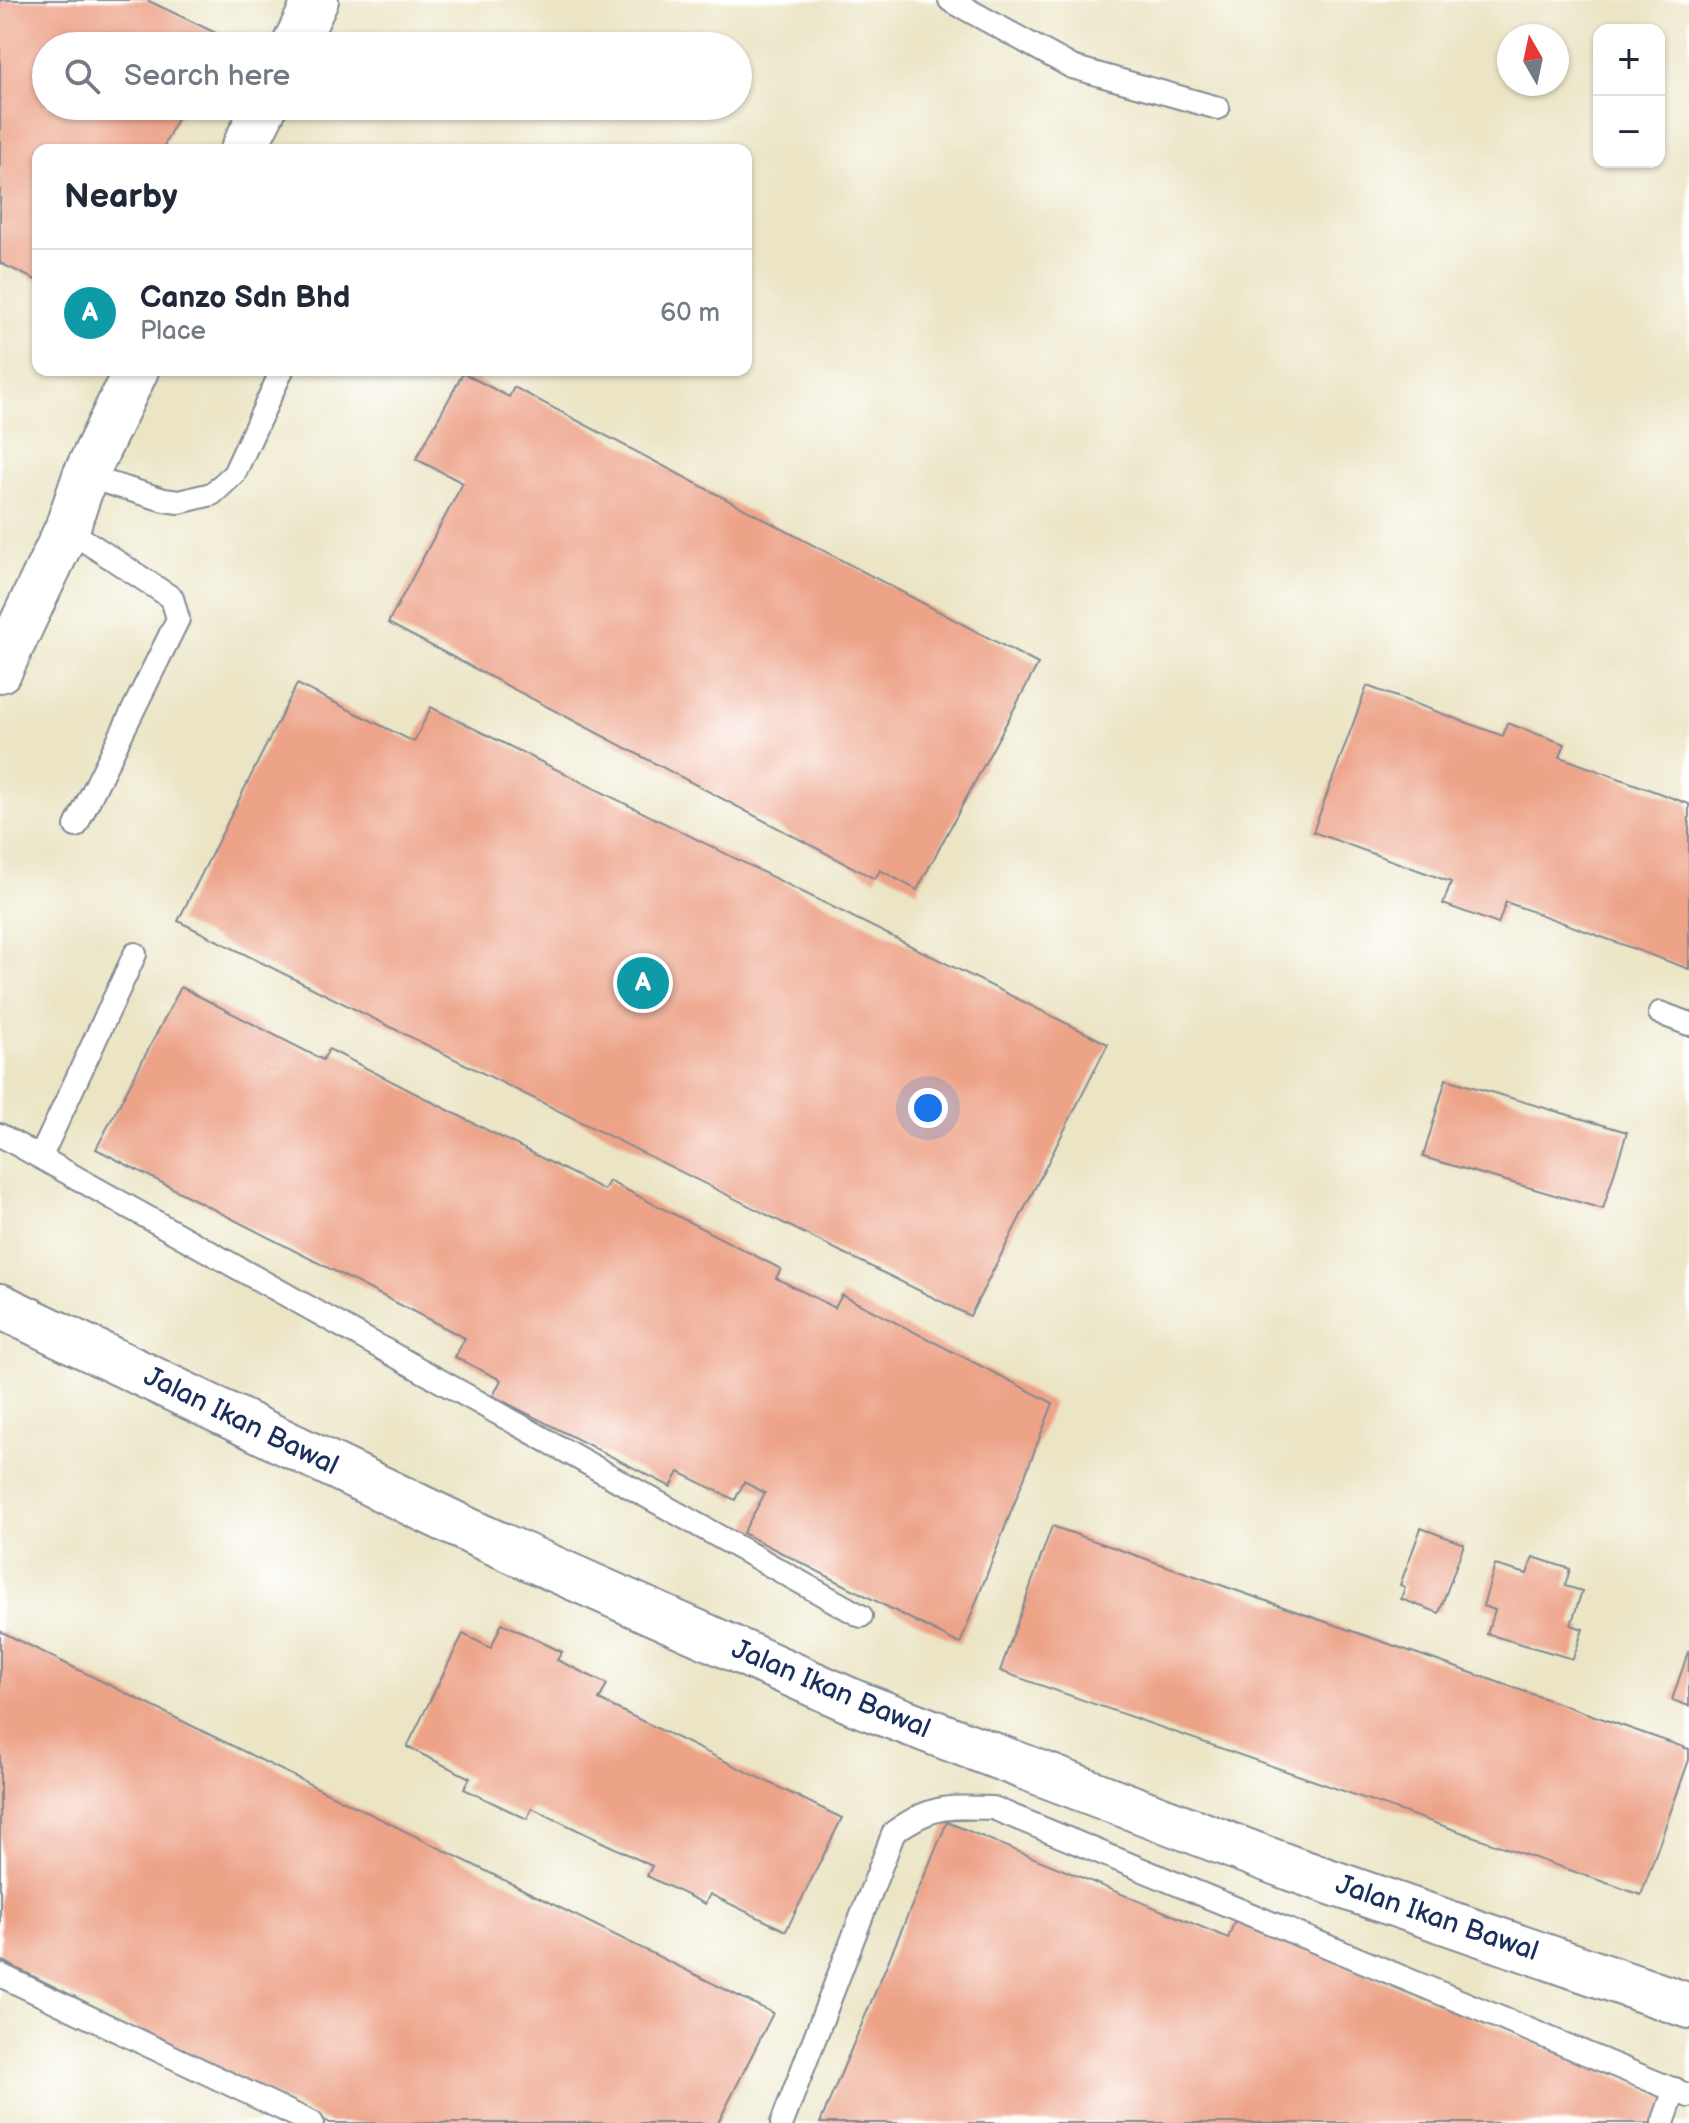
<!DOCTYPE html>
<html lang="en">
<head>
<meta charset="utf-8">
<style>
  body { margin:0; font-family:"Balsamiq Sans",sans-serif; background:#f2f2f3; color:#1f2937 }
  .controls { position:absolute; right:24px; top:24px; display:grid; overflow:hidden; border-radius:16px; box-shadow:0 2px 6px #0004 }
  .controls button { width:72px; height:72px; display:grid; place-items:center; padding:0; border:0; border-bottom:2px solid #e0e1e3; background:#fff; color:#1f2937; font:40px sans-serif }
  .compass { position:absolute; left:1497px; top:24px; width:72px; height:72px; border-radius:50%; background:#fff; box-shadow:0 2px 6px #0004; rotate:351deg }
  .you { position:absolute; left:928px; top:1108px; width:28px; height:28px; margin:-20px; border:6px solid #fff; border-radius:50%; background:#1a73e8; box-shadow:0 0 0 12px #1a73e833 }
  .badge { display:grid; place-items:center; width:52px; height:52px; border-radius:50%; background:#ea580c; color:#fff; font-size:26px; font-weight:700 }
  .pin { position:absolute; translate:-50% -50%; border:4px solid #fff; box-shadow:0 2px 8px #0006 }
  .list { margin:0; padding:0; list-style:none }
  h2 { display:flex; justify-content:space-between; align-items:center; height:104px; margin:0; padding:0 32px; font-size:34px }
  h2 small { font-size:26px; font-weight:400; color:#747a83 }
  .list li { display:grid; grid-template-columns:52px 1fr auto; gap:24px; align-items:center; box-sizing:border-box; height:128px; padding:0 32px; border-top:2px solid #e0e1e3 }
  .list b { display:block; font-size:30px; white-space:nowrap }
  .list p { margin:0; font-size:26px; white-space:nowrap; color:#747a83 }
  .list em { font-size:26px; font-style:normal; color:#747a83 }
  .icon { flex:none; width:44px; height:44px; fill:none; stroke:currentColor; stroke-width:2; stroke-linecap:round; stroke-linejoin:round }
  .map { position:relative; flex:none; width:1689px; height:2123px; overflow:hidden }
  .search { position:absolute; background:#fff; box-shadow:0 2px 6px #0004; left:32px; top:32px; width:720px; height:88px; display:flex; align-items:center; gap:20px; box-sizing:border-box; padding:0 28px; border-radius:44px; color:#747a83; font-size:30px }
  .panel { position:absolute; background:#fff; box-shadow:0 2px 6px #0004; left:32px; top:144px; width:720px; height:232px; border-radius:16px }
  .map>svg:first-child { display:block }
  .building { fill:#eda388 }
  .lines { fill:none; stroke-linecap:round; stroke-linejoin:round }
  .service-casing { stroke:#838a92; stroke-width:26 }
  .minor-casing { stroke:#838a92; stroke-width:48 }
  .service { stroke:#fff; stroke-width:22 }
  .minor { stroke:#fff; stroke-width:44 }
  .labels { text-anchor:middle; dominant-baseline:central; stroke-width:6; stroke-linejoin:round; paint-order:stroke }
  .street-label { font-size:28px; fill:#1b2f5e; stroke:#fff }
</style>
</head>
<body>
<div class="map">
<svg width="1689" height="2123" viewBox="0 0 1689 2123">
  <rect width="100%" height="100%" fill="#fff"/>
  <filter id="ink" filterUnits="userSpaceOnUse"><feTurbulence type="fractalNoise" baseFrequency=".0125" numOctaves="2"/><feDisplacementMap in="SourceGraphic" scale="16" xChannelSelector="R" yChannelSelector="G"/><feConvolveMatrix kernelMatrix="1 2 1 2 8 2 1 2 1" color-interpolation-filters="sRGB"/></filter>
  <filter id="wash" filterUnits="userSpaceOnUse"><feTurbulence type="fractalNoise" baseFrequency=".006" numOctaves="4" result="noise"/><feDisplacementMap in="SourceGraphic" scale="32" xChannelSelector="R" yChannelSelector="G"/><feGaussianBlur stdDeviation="1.8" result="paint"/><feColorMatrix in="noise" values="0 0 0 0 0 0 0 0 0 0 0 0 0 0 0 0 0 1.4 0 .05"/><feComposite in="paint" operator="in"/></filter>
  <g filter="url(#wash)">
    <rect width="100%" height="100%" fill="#ebe5c5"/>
    <g id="blocks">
      <g class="building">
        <polygon points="0,0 147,0 218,34 212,46 46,46 46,106 183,106 162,150 38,150 38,281 0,263"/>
        <polygon points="463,373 509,397 514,387 1038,664 917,890 880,870 875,879 388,623 463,483 416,459"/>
        <polygon points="297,684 414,742 431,707 1108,1044 970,1316 178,921"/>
        <polygon points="1367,686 1503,736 1507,723 1565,744 1560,757 1689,804 1689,969 1506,902 1498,924 1443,904 1451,882 1313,832"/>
        <polygon points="181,987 323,1060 329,1049 604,1190 609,1181 781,1269 776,1278 835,1308 842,1295 1053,1403 960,1644 743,1533 765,1493 744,1482 735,1500 679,1472 671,1487 493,1396 501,1380 455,1357 465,1338 96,1149"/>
        <polygon points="1446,1079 1627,1132 1603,1209 1423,1157"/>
        <polygon points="1052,1526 1689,1749 1689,1760 1641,1895 1000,1671"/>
        <polygon points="1421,1528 1464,1544 1439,1613 1401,1599 1405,1587 1400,1585"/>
        <polygon points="1533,1557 1570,1569 1565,1586 1582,1591 1571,1625 1583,1629 1573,1659 1487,1634 1495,1610 1483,1606 1495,1565 1527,1574"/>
        <polygon points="502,1623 562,1652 557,1660 607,1684 599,1700 842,1818 786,1931 710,1894 705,1904 647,1876 652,1866 532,1808 527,1819 464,1789 470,1778 407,1747 463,1634 491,1648"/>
        <polygon points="0,1631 773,2013 718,2123 330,2123 0,1960"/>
        <polygon points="1688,1652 1689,1652 1689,1706 1672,1700"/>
        <polygon points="947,1822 1228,1938 1235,1920 1668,2098 1658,2123 820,2123"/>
      </g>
    </g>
  </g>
  <g filter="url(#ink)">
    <use href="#blocks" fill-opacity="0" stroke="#838a92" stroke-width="2"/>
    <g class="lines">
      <g class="service-casing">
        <g id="service">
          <polyline points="950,0 1072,67 1218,108"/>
          <polyline points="85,476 164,500 179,502 212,494 234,474 282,370"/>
          <polyline points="67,529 172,598 178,619 76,826"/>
          <polyline points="1660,1013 1689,1024"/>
          <polyline points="0,1135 861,1616"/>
          <polyline points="41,1156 135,954"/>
          <polyline points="0,1975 312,2123"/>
          <path d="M 782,2123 L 894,1832 C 932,1805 946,1807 993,1808 L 1689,2096"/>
          <polyline points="1663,2123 1675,2089"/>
        </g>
      </g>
      <g class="minor-casing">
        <g id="minor">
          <polyline points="294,46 316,0"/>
          <polyline points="243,150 265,106"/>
          <polyline points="0,670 67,529 85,476 136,370"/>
          <polyline points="0,1306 480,1536 856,1703 1293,1869 1689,2006"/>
        </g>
      </g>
      <use href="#service" class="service"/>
      <use href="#minor" class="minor"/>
    </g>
  </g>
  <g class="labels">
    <g class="street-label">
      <text transform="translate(241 1421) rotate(26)">Jalan Ikan Bawal</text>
      <text transform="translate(831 1689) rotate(23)">Jalan Ikan Bawal</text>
      <text transform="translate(1437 1918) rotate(19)">Jalan Ikan Bawal</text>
    </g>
  </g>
</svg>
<div class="controls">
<button>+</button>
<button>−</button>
</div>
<svg class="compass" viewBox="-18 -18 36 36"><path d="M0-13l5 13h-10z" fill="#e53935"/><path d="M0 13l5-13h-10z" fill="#747a83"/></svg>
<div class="you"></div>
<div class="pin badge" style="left:643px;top:983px;background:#0f9aa8">A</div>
<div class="search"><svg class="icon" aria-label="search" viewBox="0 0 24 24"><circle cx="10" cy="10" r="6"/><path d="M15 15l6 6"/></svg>Search here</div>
<section class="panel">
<h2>Nearby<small></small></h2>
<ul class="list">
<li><span class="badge" style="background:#0f9aa8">A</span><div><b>Canzo Sdn Bhd</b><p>Place</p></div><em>60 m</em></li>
</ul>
</section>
</div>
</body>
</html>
